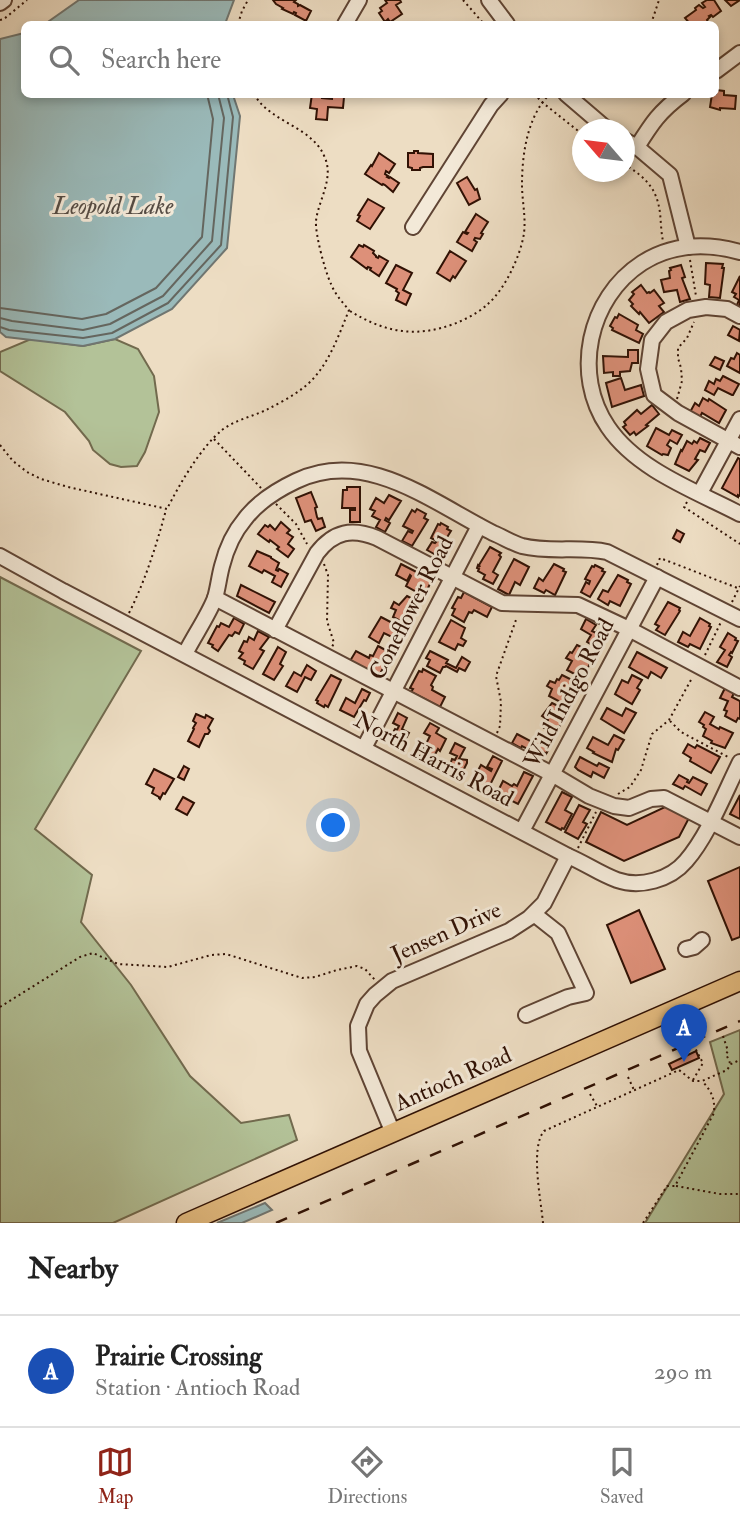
<!DOCTYPE html>
<html lang="en">
<head>
<meta charset="utf-8">
<style>
  body { margin:0; font-family:"IM FELL Double Pica",serif; background:#f6f6f6; color:#222 }
  .compass { position:absolute; left:572px; top:119px; width:63px; height:63px; border-radius:50%; background:#fff; box-shadow:0 4px 10px #0003; rotate:298deg }
  .you { position:absolute; left:334px; top:826px; width:24px; height:24px; margin:-18px; border:5px solid #fff; border-radius:50%; background:#1a73e8; box-shadow:0 0 0 10px #1a73e833 }
  .badge { display:grid; place-items:center; width:46px; height:46px; border-radius:50%; background:#8f2418; color:#fff; font-size:23px; font-weight:700 }
  .pin { position:absolute; translate:-50% -58px; filter:drop-shadow(0 2px 4px #0008) }
  .pin::after { content:''; position:absolute; top:37px; width:24px; height:21px; background:inherit; clip-path:polygon(0 0,100% 0,50% 100%) }
  .list { margin:0; padding:0; list-style:none }
  h2 { display:flex; justify-content:space-between; align-items:center; height:91px; margin:0; padding:0 28px; font-size:30px }
  h2 small { font-size:23px; font-weight:400; color:#767676 }
  .list li { display:grid; grid-template-columns:46px 1fr auto; gap:21px; align-items:center; box-sizing:border-box; height:112px; padding:0 28px; border-top:2px solid #e0e0e0 }
  .list b { display:block; font-size:26px; white-space:nowrap }
  .list p { margin:0; font-size:23px; white-space:nowrap; color:#767676 }
  .list em { font-size:23px; font-style:normal; color:#767676 }
  .icon { flex:none; width:38px; height:38px; fill:none; stroke:currentColor; stroke-width:2; stroke-linecap:round; stroke-linejoin:round }
  .map { position:relative; flex:none; width:740px; height:1223px; overflow:hidden }
  .search { position:absolute; background:#fff; box-shadow:0 4px 10px #0003; left:21px; right:21px; top:21px; height:77px; display:flex; align-items:center; gap:18px; box-sizing:border-box; padding:0 24px; border-radius:10px; color:#767676; font-size:26px }
  .sheet { height:203px; background:#fff }
  nav { display:flex; justify-content:space-around; align-items:center; box-sizing:border-box; height:98px; border-top:2px solid #e0e0e0; background:#fff; font-size:19px; color:#767676 }
  nav a { display:grid; justify-items:center; gap:4px }
  nav .on { color:#8f2418 }
  .map>svg:first-child { display:block }
  .green { fill:#b3c298; stroke:#726a4e; stroke-width:2 }
  .water { fill:#9ababa; stroke:#707671; stroke-width:2 }
  .lines { fill:none; stroke-linecap:round; stroke-linejoin:round }
  .shore { stroke:#65665f; stroke-width:2 }
  .building { fill:#dd9079; stroke:#301104; stroke-width:2 }
  .minor-casing { stroke:#5f4434; stroke-width:18 }
  .major-casing { stroke:#301104; stroke-width:21 }
  .path { stroke:#301104; stroke-width:2; stroke-dasharray:2 3.5; stroke-linecap:butt }
  .minor { stroke:#f3e9d8; stroke-width:14 }
  .major { stroke:#e6be82; stroke-width:18 }
  .rail { stroke:#301104; stroke-width:2.5; stroke-dasharray:12 12; stroke-linecap:butt }
  .labels { text-anchor:middle; dominant-baseline:central; stroke-width:6; stroke-linejoin:round; paint-order:stroke }
  .street-label { font-size:23px; fill:#301104; stroke:#f3e9d8 }
  .water-label { font-size:24px; font-style:italic; fill:#554c44; stroke:#f3e9d8 }
</style>
</head>
<body>
<div class="map">
<svg width="740" height="1223" viewBox="0 0 740 1223">
  <rect width="100%" height="100%" fill="#edddc3"/>
  <filter id="stains"><feTurbulence type="fractalNoise" baseFrequency=".00286" numOctaves="4"/><feColorMatrix values="0 0 0 0 .2 0 0 0 0 .09 0 0 0 0 .02 0 0 0 .5 -.17"/></filter>
  <radialGradient id="worn" r=".72"><stop offset=".6" stop-color="#630" stop-opacity="0"/><stop offset="1" stop-color="#630" stop-opacity=".3"/></radialGradient>
  <g class="green">
    <polygon points="31,339 83,346 115,339 138,349 154,376 159,412 145,452 137,466 121,467 110,464 93,450 89,441 65,412 0,371 0,352"/>
    <polygon points="0,577 141,651 35,829 92,875 81,922 131,985 190,1076 241,1123 289,1115 297,1140 113,1223 0,1223"/>
    <polygon points="740,1030 740,1223 645,1223 724,1094 710,1042"/>
  </g>
  <g class="water">
    <polygon points="79,0 234,0 225,24 45,24"/>
    <polygon points="24,33 24,94 233,95 240,116 227,248 172,309 115,339 83,346 6,337 0,332 0,39"/>
    <polygon points="265,1203 272,1210 242,1223 217,1223"/>
  </g>
  <g class="lines">
    <g class="shore">
      <polyline points="0,308 82,319 106,314 156,288 202,237 213,119 207,94"/>
      <polyline points="0,318 12,321 83,330 110,324 163,296 212,241 224,118 218,94"/>
      <polyline points="0,327 9,330 83,338 112,333 168,303 221,245 233,117 227,94"/>
    </g>
  </g>
  <g class="building">
    <polygon points="273,0 296,0 294,2 298,4 298,6 300,5 311,11 306,21 295,15 296,13 294,12 293,14 282,9 283,8 276,4"/>
    <polygon points="385,0 400,0 401,2 396,5 402,14 390,22 388,19 385,22 379,13 382,11 380,8 387,3"/>
    <polygon points="707,0 714,0 721,11 713,17 711,15 709,16 710,17 707,20 708,22 704,24 690,24 685,18 696,10 695,8 699,5 703,8 705,7 702,3"/>
    <polygon points="725,0 740,0 731,6"/>
    <polygon points="716,90 724,91 724,95 736,96 735,109 720,108 720,110 710,107 712,94 716,94"/>
    <polygon points="312,94 322,94 322,98 332,99 332,96 344,97 343,108 328,107 327,120 316,119 317,109 310,108"/>
    <polygon points="414,151 418,151 418,153 433,154 433,167 423,167 420,168 420,170 412,170 412,168 408,167 408,153 414,153"/>
    <polygon points="379,153 395,164 389,173 386,171 385,174 388,176 387,177 389,178 390,177 399,183 393,192 385,185 383,184 382,185 365,174 371,165 372,166"/>
    <polygon points="467,177 475,190 477,189 480,199 469,205 457,183"/>
    <polygon points="368,199 384,208 370,229 357,221 360,216 358,215"/>
    <polygon points="476,214 488,222 481,233 483,234 480,239 475,238 474,240 477,242 472,251 457,242 463,232 467,234 468,233 465,232"/>
    <polygon points="359,245 363,247 364,245 374,251 373,253 376,256 376,257 378,258 379,256 388,261 379,276 370,270 371,268 368,267 367,269 351,257"/>
    <polygon points="450,251 466,261 455,278 453,276 450,281 437,273"/>
    <polygon points="706,263 723,264 722,268 724,268 720,298 709,297 710,285 705,284"/>
    <polygon points="396,265 412,273 403,290 411,294 406,305 396,300 399,293 396,291 397,289 386,283"/>
    <polygon points="681,265 685,277 682,278 690,299 680,302 677,290 664,292 661,280 670,278 669,271 671,270 670,268"/>
    <polygon points="740,276 740,306 737,305 739,300 734,297 736,294 732,292"/>
    <polygon points="641,285 647,293 649,292 650,293 654,290 664,303 659,306 664,312 649,323 640,312 639,314 631,306 633,304 629,300 634,294 632,292"/>
    <polygon points="619,314 638,325 636,330 643,334 639,343 612,330 613,328 610,326 615,317 617,318"/>
    <polygon points="733,326 740,330 739,341 728,335"/>
    <polygon points="628,350 638,350 638,363 632,363 630,371 620,372 620,376 613,376 613,372 604,373 603,356 628,357"/>
    <polygon points="737,353 740,355 740,373 727,366 731,358 734,359"/>
    <polygon points="715,357 724,361 720,370 710,365"/>
    <polygon points="723,376 739,384 733,395 732,395 718,388 714,395 705,390 709,381 714,384 716,379 720,381"/>
    <polygon points="621,378 625,390 641,385 644,396 612,407 606,383"/>
    <polygon points="703,398 708,401 709,399 726,410 719,423 702,413 699,419 689,414 695,403 699,406"/>
    <polygon points="652,405 659,414 646,425 648,426 636,435 634,432 630,435 623,427 626,425 624,422 637,410 641,414"/>
    <polygon points="656,428 669,435 672,430 682,435 677,444 670,440 667,445 671,448 668,455 663,454 662,455 647,446"/>
    <polygon points="700,438 710,443 705,452 700,450 695,459 698,460 689,471 675,464 681,450 682,451 687,441 692,444 694,441 697,443"/>
    <polygon points="738,458 740,459 740,496 738,495 738,497 722,488"/>
    <polygon points="347,487 360,487 360,522 350,522 350,510 355,510 355,508 342,508 343,490 347,490"/>
    <polygon points="311,492 317,507 315,508 317,517 318,519 322,518 325,527 316,531 311,520 305,522 296,498"/>
    <polygon points="389,495 401,501 389,520 386,518 385,520 390,523 385,532 376,527 380,520 372,516 375,511 370,509 376,498 384,503"/>
    <polygon points="417,509 426,514 424,518 428,520 412,546 402,541 408,531 412,533 413,531 403,526 412,510 415,512"/>
    <polygon points="281,522 290,530 287,533 293,537 288,544 294,549 288,557 277,549 279,547 270,540 269,542 258,534 265,525 268,527 270,525 275,530"/>
    <polygon points="441,523 448,527 447,529 451,531 436,555 427,550 432,542 435,543 437,541 431,538 438,524 440,525"/>
    <polygon points="677,530 684,534 680,542 673,538"/>
    <polygon points="490,547 501,553 499,555 501,557 493,572 498,575 493,584 483,579 485,575 478,571 479,569 477,568 478,565 480,567 479,565"/>
    <polygon points="257,551 271,557 271,558 279,563 276,570 278,571 279,569 288,574 281,587 272,582 275,576 264,570 262,573 249,566"/>
    <polygon points="514,559 529,567 520,585 515,582 509,595 498,589"/>
    <polygon points="401,564 432,580 424,596 406,586 411,576 410,575 407,581 396,575"/>
    <polygon points="554,564 564,569 563,571 566,572 555,595 546,590 544,593 534,588 539,578 543,581"/>
    <polygon points="595,565 603,569 602,571 605,572 590,597 581,592 586,582 589,584 590,581 585,579 592,566 594,567"/>
    <polygon points="618,575 628,580 627,582 631,584 620,606 610,601 608,605 598,599 603,590 608,592"/>
    <polygon points="241,585 275,602 269,613 237,596"/>
    <polygon points="464,592 492,607 487,617 474,610 472,613 469,612 464,622 452,615 455,609 452,608 458,597 461,598"/>
    <polygon points="407,596 420,603 408,625 393,617 396,610 391,608 394,602 399,605"/>
    <polygon points="668,602 680,608 679,610 680,611 665,635 656,630 659,626 655,624"/>
    <polygon points="381,617 404,629 398,640 384,633 379,643 369,637"/>
    <polygon points="234,618 244,624 239,634 235,632 232,636 229,635 218,651 212,647 213,645 208,643 217,626 219,627 221,623 229,627"/>
    <polygon points="700,618 710,624 709,626 711,627 700,649 690,644 688,647 678,642 683,632 690,636"/>
    <polygon points="586,619 596,625 592,631 596,633 597,631 603,634 601,636 605,638 599,649 587,642 591,635 581,629"/>
    <polygon points="451,620 465,628 461,638 466,641 463,646 458,644 455,650 439,642"/>
    <polygon points="258,631 269,637 260,649 264,651 253,669 244,664 245,661 239,658 243,653 239,651 244,641 247,642 249,637 254,640"/>
    <polygon points="728,633 736,638 735,640 738,641 732,653 731,652 729,655 732,657 727,667 717,662 725,650 720,647"/>
    <polygon points="577,645 585,649 581,657 591,662 582,678 567,670 572,661 566,658 570,652 572,653"/>
    <polygon points="378,646 391,653 388,659 390,660 384,671 382,670 379,676 350,661 356,651 369,658 370,655 373,656"/>
    <polygon points="278,647 286,652 280,664 283,666 274,680 263,674"/>
    <polygon points="430,651 448,660 446,663 456,668 462,657 470,662 465,671 459,668 457,672 446,666 445,667 443,667 440,673 427,666 430,660 426,658"/>
    <polygon points="637,652 667,668 661,678 651,672 648,678 629,667"/>
    <polygon points="307,665 316,671 311,680 305,677 297,692 286,686 294,672 301,676"/>
    <polygon points="423,669 436,676 431,685 433,687 432,690 445,697 440,707 411,692 413,689 410,688 419,671 422,672"/>
    <polygon points="331,675 341,680 328,707 325,705 324,707 317,703 318,701 316,700"/>
    <polygon points="562,675 576,682 564,704 549,696 552,689 547,686 550,681 555,683 557,679 559,680"/>
    <polygon points="632,675 642,680 637,688 640,690 632,704 615,694 622,680 628,683"/>
    <polygon points="725,688 734,693 732,697 740,701 740,719 738,718 736,722 725,716 727,711 724,710 728,701 720,698"/>
    <polygon points="362,689 370,693 366,701 364,700 354,717 340,710 346,698 355,703"/>
    <polygon points="552,703 560,707 556,716 563,719 556,734 544,728 548,720 542,716"/>
    <polygon points="607,708 622,716 626,708 636,713 624,733 601,719"/>
    <polygon points="705,712 714,717 710,724 719,729 720,727 733,733 725,748 711,743 712,741 703,736 706,729 703,727 704,725 699,722"/>
    <polygon points="398,713 407,718 402,729 409,733 403,744 392,739 394,735 392,734 395,729 397,730 399,726 393,723"/>
    <polygon points="196,714 205,718 206,715 213,719 208,728 210,731 208,734 205,734 199,747 188,741 194,729 193,728 196,723 193,721"/>
    <polygon points="430,723 439,728 436,733 446,739 440,751 438,749 431,762 420,756 430,736 424,733"/>
    <polygon points="517,734 532,742 537,734 551,741 549,744 551,745 546,754 545,753 543,757 522,746 521,748 512,743"/>
    <polygon points="614,735 624,740 618,750 616,749 612,762 593,753 594,752 587,748 593,737 608,745"/>
    <polygon points="455,743 465,748 459,759 467,760 467,763 461,775 450,769 452,766 450,765 452,759 455,760 457,756 450,753"/>
    <polygon points="688,744 695,748 697,745 720,757 711,773 690,761 691,758 683,753"/>
    <polygon points="493,756 502,761 487,791 471,783 481,765 491,771 492,769 487,767"/>
    <polygon points="580,757 597,766 599,763 609,768 604,778 593,772 591,777 578,770 575,767"/>
    <polygon points="184,766 189,769 184,780 178,777"/>
    <polygon points="154,769 174,779 165,794 163,793 160,799 159,798 159,797 152,793 154,788 146,784"/>
    <polygon points="524,772 533,776 518,804 497,793 503,781 512,786 514,784 517,786"/>
    <polygon points="679,775 688,780 687,782 689,783 693,777 707,784 701,795 685,786 683,789 673,784"/>
    <polygon points="562,792 572,797 565,810 572,814 564,829 562,828 561,830 546,822"/>
    <polygon points="740,795 740,819 730,814"/>
    <polygon points="183,797 194,803 187,815 176,809"/>
    <polygon points="579,805 590,810 583,822 587,824 578,839 565,832"/>
    <polygon points="667,806 689,818 679,837 624,861 586,842 601,812 627,825"/>
    <polygon points="740,867 740,937 732,940 708,881"/>
    <polygon points="639,910 665,969 631,983 607,925"/>
    <polygon points="696,1051 699,1058 672,1070 669,1064"/>
  </g>
  <g class="lines">
    <g class="minor-casing">
      <g id="minor">
        <polyline points="489,0 507,24"/>
        <polyline points="0,3 4,0"/>
        <polyline points="345,24 359,0"/>
        <polyline points="716,71 740,53"/>
        <polyline points="566,94 608,130"/>
        <polyline points="624,140 637,147 670,175 688,247"/>
        <path d="M 637,147 C 652,123 659,112 683,94"/>
        <polyline points="413,227 491,105 501,94"/>
        <path d="M 740,252 C 707,243 672,244 642,263 C 588,298 572,375 608,427 C 637,470 696,491 740,514"/>
        <polyline points="740,316 727,309 706,307 688,310 666,322 652,340 648,369 654,395 678,413 740,447"/>
        <polyline points="700,493 740,419"/>
        <path d="M 0,556 L 63,591 L 568,856 C 585,863 600,874 617,880 C 640,888 670,880 686,861 C 708,836 725,792 740,762"/>
        <polyline points="215,598 552,774 589,796 614,806 629,808 651,799 664,798 740,837"/>
        <path d="M 275,630 L 317,553 C 334,531 352,528 377,538 L 502,603 L 578,605 L 629,629 L 740,688"/>
        <path d="M 185,654 C 194,636 208,616 215,598 C 218,588 219,577 222,566 C 226,550 234,532 245,519 C 258,502 277,490 296,481 C 366,447 433,503 493,533 C 503,537 512,543 522,546 C 550,553 579,546 607,552 L 740,619"/>
        <polyline points="364,748 479,526"/>
        <polyline points="522,831 657,577"/>
        <polyline points="686,949 694,947 702,940"/>
        <polyline points="526,1015 568,997 586,993 558,933 534,914"/>
        <polyline points="393,1133 359,1051 358,1026 367,1004 375,995 392,981 509,931 529,918 544,903 568,856"/>
      </g>
    </g>
    <g class="major-casing">
      <polyline id="major" points="186,1223 740,981"/>
    </g>
    <g class="path">
      <polyline points="463,0 484,24"/>
      <polyline points="0,20 4,19 27,0"/>
      <polyline points="238,24 242,11 248,0"/>
      <polyline points="651,24 659,0"/>
      <polyline points="534,94 543,103 582,134"/>
      <path d="M 624,164 C 645,177 657,188 660,213 C 661,222 661,232 663,241"/>
      <polyline points="690,260 696,296"/>
      <path d="M 350,311 C 379,329 408,337 441,328 C 457,324 476,315 488,304 C 505,289 521,255 524,233 C 526,217 522,200 522,185 C 522,155 527,116 550,94"/>
      <polyline points="677,399 682,381 681,368 678,358 678,348 687,338 694,322"/>
      <polyline points="214,439 261,488"/>
      <path d="M 0,445 L 13,461 L 27,472 L 41,479 L 68,487 L 167,509 C 179,485 201,447 222,430 C 235,420 251,417 266,410 C 278,404 293,396 303,388 C 327,370 338,337 349,310 C 342,302 335,294 331,284 C 325,271 315,234 316,221 C 318,201 334,179 325,158 C 313,126 270,123 254,94"/>
      <polyline points="687,502 684,507 740,544"/>
      <polyline points="276,504 296,524 307,544"/>
      <polyline points="324,564 328,575 327,621 334,643 332,647"/>
      <polyline points="657,565 660,558 740,589"/>
      <polyline points="732,602 740,586"/>
      <path d="M 129,613 C 146,579 156,546 166,510"/>
      <polyline points="705,655 721,622"/>
      <polyline points="670,721 681,732 730,758"/>
      <polyline points="497,733 500,726 501,702 496,676 517,617"/>
      <polyline points="618,794 630,787 641,770 652,734 669,720 692,678"/>
      <polyline points="578,848 596,812"/>
      <polyline points="0,1007 80,957 93,953 118,964 168,967 211,955 226,954 302,978 315,977 337,970 357,966 365,969 375,980"/>
      <polyline points="723,1036 728,1051 726,1054 730,1063"/>
      <polyline points="628,1077 634,1090"/>
      <polyline points="693,1080 703,1063 695,1048"/>
      <polyline points="590,1094 597,1106"/>
      <polyline points="676,1186 720,1194 740,1194"/>
      <path d="M 543,1223 C 541,1200 530,1148 544,1131 L 679,1070 L 693,1081 L 702,1081 L 727,1070 L 731,1064 L 740,1060"/>
      <path d="M 643,1223 L 667,1186 L 675,1186 L 714,1113 C 715,1099 712,1092 703,1082"/>
    </g>
    <use href="#minor" class="minor"/>
    <use href="#major" class="major"/>
    <polyline class="rail" points="276,1223 740,1021"/>
  </g>
  <g class="labels">
    <g class="street-label">
      <text transform="translate(411 608) rotate(-63)">Coneflower Road</text>
      <text transform="translate(569 693) rotate(-62)">Wild Indigo Road</text>
      <text transform="translate(434 759) rotate(28)">North Harris Road</text>
      <text transform="translate(446 932) rotate(-24)">Jensen Drive</text>
      <text transform="translate(453 1079) rotate(-24)">Antioch Road</text>
    </g>
    <g class="water-label">
      <text x="113" y="206">Leopold Lake</text>
    </g>
  </g>
  <rect width="100%" height="100%" filter="url(#stains)"/>
  <rect width="100%" height="100%" fill="url(#worn)"/>
</svg>
<svg class="compass" viewBox="-18 -18 36 36"><path d="M0-13l5 13h-10z" fill="#e53935"/><path d="M0 13l5-13h-10z" fill="#767676"/></svg>
<div class="you"></div>
<div class="pin badge" style="left:684px;top:1062px;background:#1a4fb4">A</div>
<div class="search"><svg class="icon" aria-label="search" viewBox="0 0 24 24"><circle cx="10" cy="10" r="6"/><path d="M15 15l6 6"/></svg>Search here</div>
</div>
<section class="sheet">
<h2>Nearby<small></small></h2>
<ul class="list">
<li><span class="badge" style="background:#1a4fb4">A</span><div><b>Prairie Crossing</b><p>Station · Antioch Road</p></div><em>290 m</em></li>
</ul>
</section>
<nav>
<a class="on"><svg class="icon" aria-label="map" viewBox="0 0 24 24"><path d="M3 6l6-2 6 2 6-2v14l-6 2-6-2-6 2zM9 4v14M15 6v14"/></svg>Map</a>
<a><svg class="icon" aria-label="directions" viewBox="0 0 24 24"><path d="M12 3l9 9-9 9-9-9zM9 14v-3h6M13 9l2 2-2 2"/></svg>Directions</a>
<a><svg class="icon" aria-label="saved" viewBox="0 0 24 24"><path d="M7 4h10v16l-5-4-5 4z"/></svg>Saved</a>
</nav>
</body>
</html>
